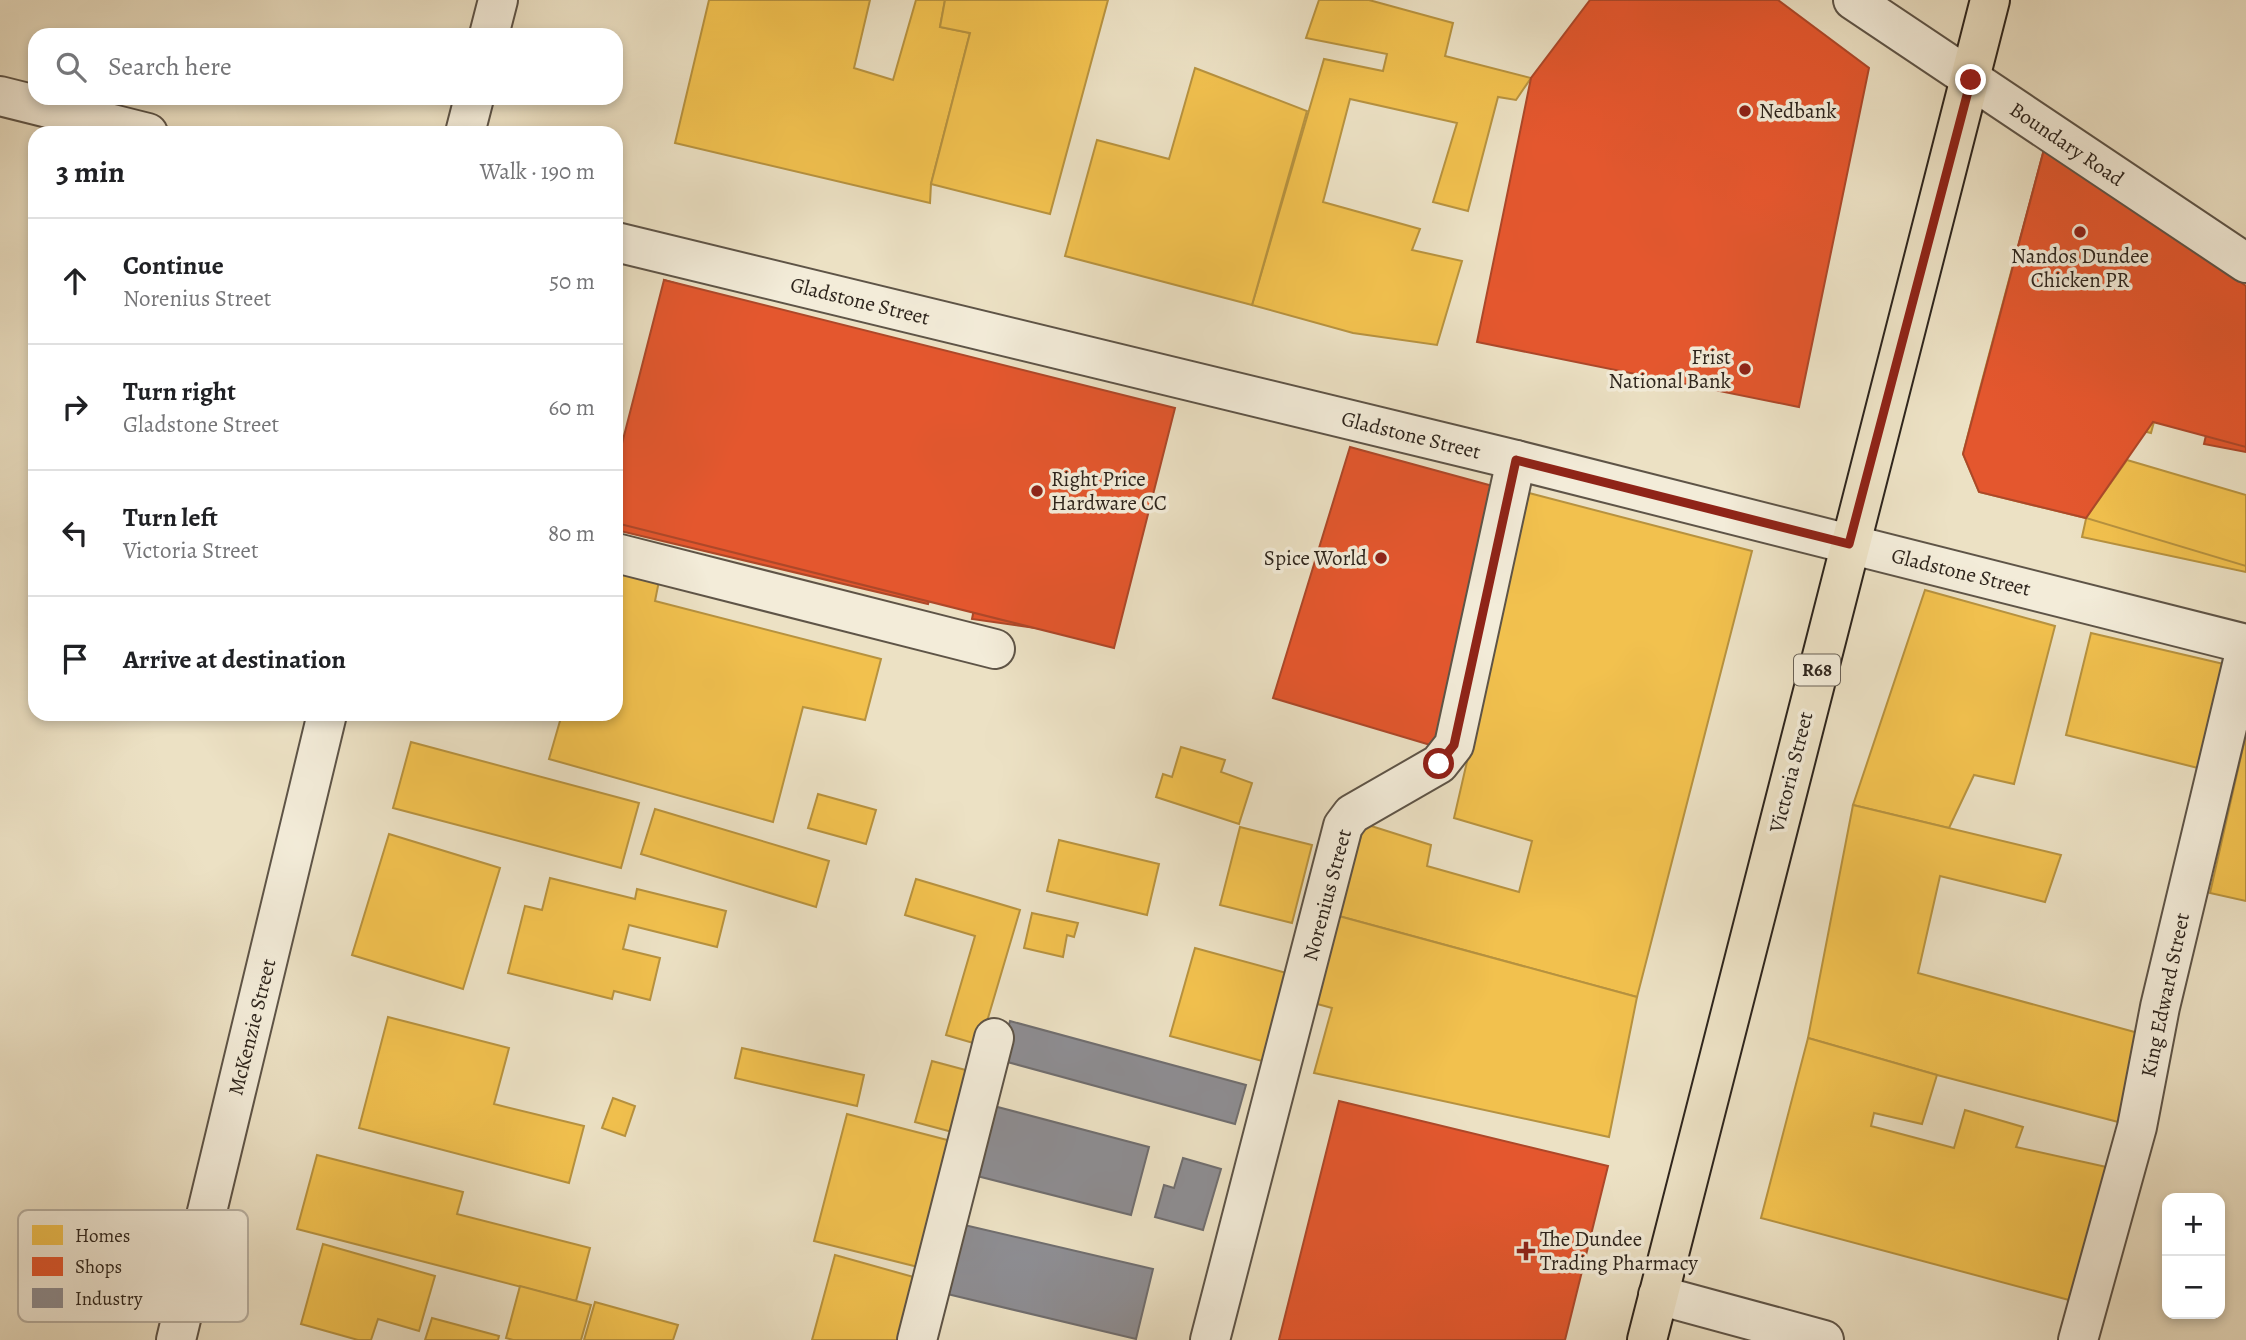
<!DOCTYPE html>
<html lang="en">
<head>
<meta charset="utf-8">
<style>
  body { margin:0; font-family:Alegreya,serif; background:#f2f2f2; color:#202124 }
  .controls { position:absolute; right:21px; bottom:21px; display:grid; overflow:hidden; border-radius:14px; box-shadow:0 4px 10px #0003 }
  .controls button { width:63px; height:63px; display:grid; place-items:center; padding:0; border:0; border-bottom:2px solid #e0e0e0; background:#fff; color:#202124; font:35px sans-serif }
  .stop { position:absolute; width:21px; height:21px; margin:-16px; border:5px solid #8f2418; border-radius:50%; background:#fff }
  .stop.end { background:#8f2418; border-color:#fff; box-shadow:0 2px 7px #0008 }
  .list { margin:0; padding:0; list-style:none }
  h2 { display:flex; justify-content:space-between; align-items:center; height:91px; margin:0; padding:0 28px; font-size:30px }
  h2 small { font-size:23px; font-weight:400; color:#757577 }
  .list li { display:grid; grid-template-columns:46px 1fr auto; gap:21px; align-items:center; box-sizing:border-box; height:126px; padding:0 28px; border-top:2px solid #e0e0e0 }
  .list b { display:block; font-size:26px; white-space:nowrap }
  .list p { margin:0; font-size:23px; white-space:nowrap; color:#757577 }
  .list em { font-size:23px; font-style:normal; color:#757577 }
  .icon { flex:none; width:38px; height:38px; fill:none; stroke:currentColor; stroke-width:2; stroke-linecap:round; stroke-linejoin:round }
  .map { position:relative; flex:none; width:2246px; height:1340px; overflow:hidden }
  .search { position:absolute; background:#fff; box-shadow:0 4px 10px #0003; left:28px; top:28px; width:595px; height:77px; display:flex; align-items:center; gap:18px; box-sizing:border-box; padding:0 24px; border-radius:21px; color:#757577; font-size:26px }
  .panel { position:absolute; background:#fff; box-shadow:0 4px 10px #0003; left:28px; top:126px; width:595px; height:595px; border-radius:21px }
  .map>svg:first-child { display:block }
  .homes { fill:#f2c14e; stroke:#b7923f; stroke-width:2 }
  .shops { fill:#e4572e; stroke:#ad4829; stroke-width:2 }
  .industry { fill:#8d8d92; stroke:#706e6f; stroke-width:2 }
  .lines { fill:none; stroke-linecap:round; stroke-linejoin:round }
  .minor-casing { stroke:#5e5447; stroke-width:42 }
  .major-casing { stroke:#2e251d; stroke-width:42 }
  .minor { stroke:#f3ecd9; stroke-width:38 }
  .major { stroke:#ece1c4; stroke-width:38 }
  .route { stroke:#8f2418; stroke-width:9 }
  .poi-dot { fill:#8f2418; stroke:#f3ecd9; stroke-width:2.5 }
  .labels { text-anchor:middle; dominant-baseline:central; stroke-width:7; stroke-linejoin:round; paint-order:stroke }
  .shield { fill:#f3ecd9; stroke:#696155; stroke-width:2 }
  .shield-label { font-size:19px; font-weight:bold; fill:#2e251d }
  .poi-label { font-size:21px; fill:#2e251d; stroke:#f3ecd9; text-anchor:start }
  .street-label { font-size:21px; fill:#2e251d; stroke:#f3ecd9 }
  .key { fill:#f3ecd9; stroke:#b8b0a1; stroke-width:2 }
  .key-label { font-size:19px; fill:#2e251d }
</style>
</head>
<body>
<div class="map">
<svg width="2246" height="1340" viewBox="0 0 2246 1340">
  <rect width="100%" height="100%" fill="#ece1c4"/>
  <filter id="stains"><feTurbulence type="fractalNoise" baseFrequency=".00286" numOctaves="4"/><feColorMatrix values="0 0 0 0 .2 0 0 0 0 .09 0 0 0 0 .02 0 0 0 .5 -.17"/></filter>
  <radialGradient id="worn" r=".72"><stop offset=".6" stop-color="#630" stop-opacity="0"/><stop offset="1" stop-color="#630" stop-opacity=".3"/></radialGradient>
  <g class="homes">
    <polygon points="709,0 870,0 854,68 893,80 916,0 945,0 940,27 970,33 931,184 930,203 675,143"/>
    <polygon points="945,0 1108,0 1050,214 931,184 970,33 940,27"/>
    <polygon points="1319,0 1369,0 1453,23 1445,56 1531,78 1516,100 1498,97 1468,211 1433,202 1457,123 1350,99 1323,202 1420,229 1412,250 1462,261 1437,345 1353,333 1252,305 1324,59 1383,71 1387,54 1306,38"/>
    <polygon points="1195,68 1307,111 1252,305 1065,256 1097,140 1169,159"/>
    <polygon points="2014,261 2184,309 2151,433 1979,392"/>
    <polygon points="1979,392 2111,424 2099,460 2086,518 1979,492 1963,454"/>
    <polygon points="2099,460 2246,498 2246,572 2082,537"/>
    <polygon points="2127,460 2246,495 2246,566 2086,518"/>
    <polygon points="1529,493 1752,551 1637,997 1335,915 1365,824 1431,845 1427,866 1519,892 1532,841 1454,818"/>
    <polygon points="616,568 659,581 655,601 881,659 865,720 803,707 773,822 549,759 562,714 616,714"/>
    <polygon points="1925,590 2055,626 2014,784 1974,775 1949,828 1853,805"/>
    <polygon points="2091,633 2228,665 2202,769 2066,735"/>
    <polygon points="2246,734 2246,901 2210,893"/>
    <polygon points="411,742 639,803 621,868 393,808"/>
    <polygon points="1181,747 1225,760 1221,772 1252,783 1239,824 1156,797 1163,774 1172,777"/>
    <polygon points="818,794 876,810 866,844 808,828"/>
    <polygon points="1853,805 2061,855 2045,902 1940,876 1918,973 2142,1034 2122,1123 1937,1075 1808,1038"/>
    <polygon points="655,809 829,861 816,907 641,854"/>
    <polygon points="1240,827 1312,845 1292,923 1220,905"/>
    <polygon points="389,834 500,868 463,989 352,955"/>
    <polygon points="1059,840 1159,864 1147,915 1047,891"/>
    <polygon points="550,878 635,899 637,889 726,911 717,947 629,925 623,949 660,958 650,1000 614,991 612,999 508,973 525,906 542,910"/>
    <polygon points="916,879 1020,910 980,1045 946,1035 975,936 905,915"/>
    <polygon points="1032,913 1078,923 1074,937 1067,935 1063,957 1024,948"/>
    <polygon points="1335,915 1637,997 1609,1137 1314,1073 1332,1008 1310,1002"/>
    <polygon points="1195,948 1290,974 1266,1062 1170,1036"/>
    <polygon points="388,1017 509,1048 494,1104 584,1126 569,1183 359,1128"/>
    <polygon points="1808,1038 1937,1075 1922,1124 1874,1113 1871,1126 1954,1148 1965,1110 2023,1127 2016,1147 2111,1168 2069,1300 1761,1218"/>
    <polygon points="742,1048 864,1075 857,1106 735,1078"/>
    <polygon points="932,1061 973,1072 956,1133 915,1122"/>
    <polygon points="613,1098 635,1106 625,1136 602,1128"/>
    <polygon points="847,1114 955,1142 922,1268 814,1241"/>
    <polygon points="317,1155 463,1192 457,1214 590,1248 576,1301 297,1229"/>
    <polygon points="323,1244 435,1276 419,1331 378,1319 371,1340 358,1340 301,1324"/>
    <polygon points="835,1255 917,1278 900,1340 812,1340"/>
    <polygon points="520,1286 591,1305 581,1340 513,1340 506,1338"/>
    <polygon points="595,1302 678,1325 673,1340 584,1340"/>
    <polygon points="432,1318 499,1336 498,1340 425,1340"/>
  </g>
  <g class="shops">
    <polygon points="1590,0 1778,0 1869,68 1799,407 1477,342 1531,78"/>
    <polygon points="2046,142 2221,263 2217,284 2246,297 2246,452 2204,444 2232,322 2014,261"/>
    <polygon points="2046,142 2246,286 2246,447 2153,422 2086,518 1979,492 1963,454"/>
    <polygon points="664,280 770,311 765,326 829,348 798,473 825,482 813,528 886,539 937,355 1130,414 1107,480 1130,488 1091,636 972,619 977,594 934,584 928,604 616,530 616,491 665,291"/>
    <polygon points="664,280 1175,408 1114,648 616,523 616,467"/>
    <polygon points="1350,447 1500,488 1437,747 1273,698"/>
    <polygon points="1339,1101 1608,1166 1565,1340 1279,1340"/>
  </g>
  <g class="industry">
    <polygon points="1010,1021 1246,1085 1235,1124 1000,1060"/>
    <polygon points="990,1105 1149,1147 1131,1215 973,1175"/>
    <polygon points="1183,1158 1221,1169 1203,1230 1155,1217 1164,1185 1174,1188"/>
    <polygon points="960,1224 1153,1269 1136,1339 943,1293"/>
  </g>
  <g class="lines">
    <g class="minor-casing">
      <g id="minor">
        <polyline points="1853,0 2246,263"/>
        <polyline points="489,35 498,0"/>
        <polyline points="0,96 148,133"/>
        <polyline points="465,133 474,98"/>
        <polyline points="616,242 1516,460 2246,644"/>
        <polyline points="616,553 995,649"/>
        <polyline points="1658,1295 1824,1340"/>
        <polyline points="176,1340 327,714"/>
        <polyline points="917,1340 994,1038"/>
        <polyline points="1210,1340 1343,826 1352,814 1439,764 1454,745 1516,460"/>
        <polyline points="2078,1340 2137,1127 2160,1007 2246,648"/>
      </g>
    </g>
    <g class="major-casing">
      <polyline id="major" points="1647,1340 1990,0"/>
    </g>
    <use href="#minor" class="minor"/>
    <use href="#major" class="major"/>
  </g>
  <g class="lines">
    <polyline class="route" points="1439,764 1454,745 1516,460 1849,544 1971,80"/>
  </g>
  <g class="poi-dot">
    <circle cx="1745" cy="111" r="7"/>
    <circle cx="2080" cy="232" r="7"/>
    <circle cx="1745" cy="369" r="7"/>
    <circle cx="1037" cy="491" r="7"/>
    <circle cx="1381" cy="558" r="7"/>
    <path d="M1522.5 1240.5h7v7h7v7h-7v7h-7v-7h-7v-7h7z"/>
  </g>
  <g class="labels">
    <rect class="shield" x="1794" y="654.5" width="46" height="31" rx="5"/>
    <g class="shield-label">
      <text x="1817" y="670">R68</text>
    </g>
    <g class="poi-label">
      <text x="1759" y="111">Nedbank</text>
      <text x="2080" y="256" text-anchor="middle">Nandos Dundee<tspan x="2080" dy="24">Chicken PR</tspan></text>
      <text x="1731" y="357" text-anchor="end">Frist<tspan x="1731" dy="24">National Bank</tspan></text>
      <text x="1051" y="479">Right Price<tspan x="1051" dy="24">Hardware CC</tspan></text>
      <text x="1367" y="558" text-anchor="end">Spice World</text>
      <text x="1540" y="1239">The Dundee<tspan x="1540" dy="24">Trading Pharmacy</tspan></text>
    </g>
    <g class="street-label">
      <text transform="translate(2067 144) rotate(34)">Boundary Road</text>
      <text transform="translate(860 301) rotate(14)">Gladstone Street</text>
      <text transform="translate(1411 435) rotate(14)">Gladstone Street</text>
      <text transform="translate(1961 572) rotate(14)">Gladstone Street</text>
      <text transform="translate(1791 772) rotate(-76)">Victoria Street</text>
      <text transform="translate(1327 895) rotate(-75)">Norenius Street</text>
      <text transform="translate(2165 995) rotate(-78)">King Edward Street</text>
      <text transform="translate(252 1027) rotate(-76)">McKenzie Street</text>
    </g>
  </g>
  <rect x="18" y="1210" width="230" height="112" rx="10" class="key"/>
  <rect x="32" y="1225" width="31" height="20" fill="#f2c14e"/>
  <rect x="32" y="1257" width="31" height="19" fill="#e4572e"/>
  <rect x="32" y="1288" width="31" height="20" fill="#8d8d92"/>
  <g class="key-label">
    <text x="75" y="1242">Homes</text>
    <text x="75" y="1273">Shops</text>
    <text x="75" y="1305">Industry</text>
  </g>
  <rect width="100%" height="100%" filter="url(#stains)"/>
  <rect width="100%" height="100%" fill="url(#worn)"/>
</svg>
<div class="controls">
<button>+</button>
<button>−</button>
</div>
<div class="stop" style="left:1439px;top:764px"></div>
<div class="stop end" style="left:1971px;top:80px"></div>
<div class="search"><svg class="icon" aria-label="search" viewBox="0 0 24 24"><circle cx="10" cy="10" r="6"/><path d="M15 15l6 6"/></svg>Search here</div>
<section class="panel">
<h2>3 min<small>Walk · 190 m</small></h2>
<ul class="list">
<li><svg class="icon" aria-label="ahead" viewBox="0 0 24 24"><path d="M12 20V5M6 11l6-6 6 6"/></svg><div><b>Continue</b><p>Norenius Street</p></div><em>50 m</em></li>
<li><svg class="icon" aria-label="right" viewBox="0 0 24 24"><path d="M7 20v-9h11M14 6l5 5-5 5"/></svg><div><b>Turn right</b><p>Gladstone Street</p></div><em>60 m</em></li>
<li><svg class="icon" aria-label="left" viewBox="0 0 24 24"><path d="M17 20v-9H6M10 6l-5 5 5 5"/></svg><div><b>Turn left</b><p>Victoria Street</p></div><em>80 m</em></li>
<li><svg class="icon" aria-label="arrive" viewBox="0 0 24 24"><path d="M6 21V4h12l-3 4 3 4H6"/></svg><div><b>Arrive at destination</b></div></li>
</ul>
</section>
</div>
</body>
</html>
